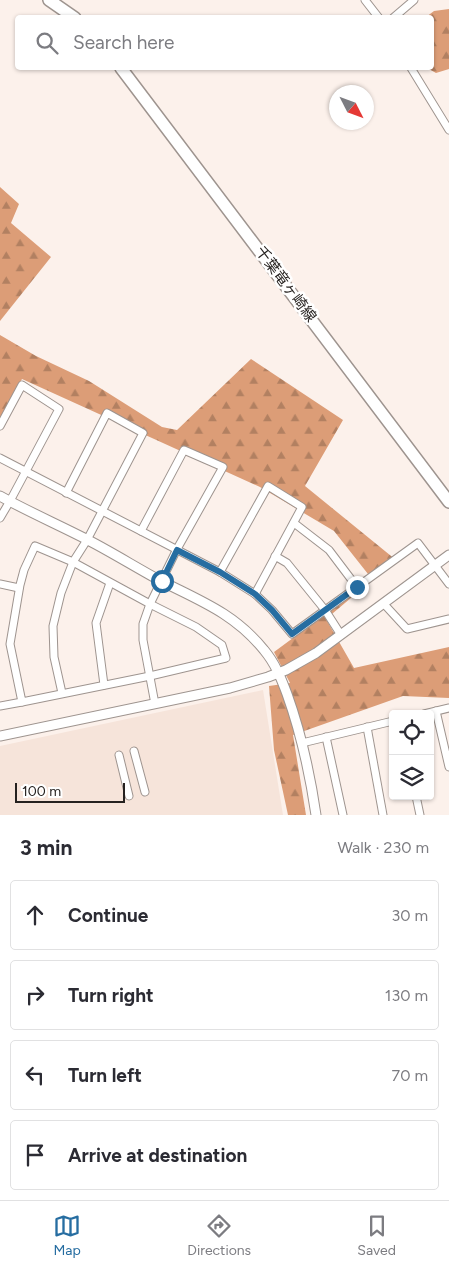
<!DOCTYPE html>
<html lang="en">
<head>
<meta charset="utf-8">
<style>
  body { margin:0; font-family:Figtree,"Noto Sans JP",sans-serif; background:#f2f2f3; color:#2b2b33 }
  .controls { position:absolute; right:15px; bottom:15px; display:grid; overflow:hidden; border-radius:5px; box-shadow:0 1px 4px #0004 }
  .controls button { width:45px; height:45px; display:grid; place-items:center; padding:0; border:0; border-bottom:1px solid #e1e1e2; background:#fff; color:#2b2b33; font:25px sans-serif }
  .compass { position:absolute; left:329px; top:85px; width:45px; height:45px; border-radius:50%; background:#fff; box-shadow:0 1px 4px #0004; rotate:132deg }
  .scale { position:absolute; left:15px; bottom:12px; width:110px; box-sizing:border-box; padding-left:5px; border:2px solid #25211f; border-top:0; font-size:14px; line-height:18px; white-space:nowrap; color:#25211f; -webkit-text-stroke:4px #fff; paint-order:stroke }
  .stop { position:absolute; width:15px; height:15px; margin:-11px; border:4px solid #266da1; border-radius:50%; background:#fff }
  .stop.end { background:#266da1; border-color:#fff; box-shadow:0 1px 5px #0008 }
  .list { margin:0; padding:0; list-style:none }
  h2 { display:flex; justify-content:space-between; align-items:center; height:65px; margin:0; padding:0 20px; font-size:21px }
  h2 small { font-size:16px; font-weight:400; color:#7c7c81 }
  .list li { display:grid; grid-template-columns:32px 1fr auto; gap:15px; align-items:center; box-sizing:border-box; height:70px; margin:0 10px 10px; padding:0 10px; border:1px solid #e1e1e2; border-radius:5px }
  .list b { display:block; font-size:19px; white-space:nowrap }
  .list em { font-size:16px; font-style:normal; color:#7c7c81 }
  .icon { flex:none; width:28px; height:28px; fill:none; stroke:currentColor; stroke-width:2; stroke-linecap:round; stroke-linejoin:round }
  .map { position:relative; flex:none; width:449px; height:815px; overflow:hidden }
  .search { position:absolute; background:#fff; box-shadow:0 1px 4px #0004; left:15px; right:15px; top:15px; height:55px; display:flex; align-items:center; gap:12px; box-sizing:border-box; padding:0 18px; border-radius:5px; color:#7c7c81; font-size:19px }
  .sheet { height:385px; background:#fff }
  nav { display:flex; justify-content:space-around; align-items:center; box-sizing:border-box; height:70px; border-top:1px solid #e1e1e2; background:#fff; font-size:14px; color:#7c7c81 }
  nav a { display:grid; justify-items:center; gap:2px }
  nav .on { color:#266da1 }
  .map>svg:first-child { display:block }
  .built { fill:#f6e4da }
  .forest { fill:url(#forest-firs) }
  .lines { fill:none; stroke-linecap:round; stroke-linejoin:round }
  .minor-casing { stroke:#9e948f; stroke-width:9 }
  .tertiary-casing { stroke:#9e948f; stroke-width:11 }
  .primary-casing { stroke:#9e948f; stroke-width:14 }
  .minor { stroke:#fff; stroke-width:7 }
  .tertiary { stroke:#fff; stroke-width:9 }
  .primary { stroke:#fff; stroke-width:11 }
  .route { stroke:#266da1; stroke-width:6 }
  .labels { text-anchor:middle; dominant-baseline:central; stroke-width:5; stroke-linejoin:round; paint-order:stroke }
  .street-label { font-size:15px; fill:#25211f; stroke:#fff }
</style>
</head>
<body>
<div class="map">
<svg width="449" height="815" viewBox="0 0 449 815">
  <defs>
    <pattern id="forest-firs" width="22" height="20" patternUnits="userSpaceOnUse" patternTransform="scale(1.25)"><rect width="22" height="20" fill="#dc9d77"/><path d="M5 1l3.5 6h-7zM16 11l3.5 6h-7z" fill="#b28061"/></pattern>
  </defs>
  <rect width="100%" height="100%" fill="#fcf1eb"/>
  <polygon class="built" points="263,690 283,815 0,815 0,746"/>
  <g class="forest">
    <polygon points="449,9 449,69 436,73 427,68 432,68 432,18 426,17 434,11"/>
    <polygon points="0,187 19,204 11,223 51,257 0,321"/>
    <polygon points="0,335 36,356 89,381 162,427 177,430 251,359 343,420 305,486 396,560 326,619 354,668 449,647 449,698 403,696 293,735 306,815 288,815 274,750 269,686 290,683 274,652 316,621 368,574 334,531 260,487 22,379 0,420"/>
  </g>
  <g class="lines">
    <g class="minor-casing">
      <g id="minor">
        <polyline points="365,0 379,18"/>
        <polyline points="393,18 414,0"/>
        <polyline points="411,68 449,130"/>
        <polyline points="0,426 22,385 59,409 10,501 0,518"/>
        <polyline points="0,458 220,572 255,594 272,610 292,634 418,543 449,584"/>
        <polyline points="294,523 329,550 357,587"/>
        <polyline points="141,531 184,450 223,467 177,549 150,604 143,624 143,640 155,704"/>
        <polygon points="35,546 73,562 150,604 196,627 222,645 226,658 150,676 22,702 10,644 20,585 24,570"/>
        <polyline points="275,556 287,563 325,610 341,635"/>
        <polyline points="220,572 268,486 302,507 255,594"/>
        <polyline points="0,584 19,588"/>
        <polyline points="384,604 407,629 449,619"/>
        <polyline points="104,685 96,623 110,583"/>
        <polyline points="62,693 54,657 53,626 61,593 73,562 87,540 143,433 107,413 66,493"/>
        <polyline points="0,706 22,702"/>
        <polyline points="436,711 449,767"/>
        <polyline points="424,714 449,708"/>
        <polyline points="367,727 383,815"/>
        <polyline points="326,737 343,815"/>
        <polyline points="302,743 393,721"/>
        <polyline points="134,751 145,792"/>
        <polyline points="119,755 129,796"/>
        <polyline points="416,796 420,815"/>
      </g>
    </g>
    <g class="tertiary-casing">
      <g id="tertiary">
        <path d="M 0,496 C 29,512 59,525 88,540 C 113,553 137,568 161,581 C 201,601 235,614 264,650 C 275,663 281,678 287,694 C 301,733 310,774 316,815"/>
        <polyline points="0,736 230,688 268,677 286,670 316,653 449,555"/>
      </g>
    </g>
    <g class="primary-casing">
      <g id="primary">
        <polyline points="49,0 75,18"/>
        <polyline points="121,68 449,502"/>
      </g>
    </g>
    <use href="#minor" class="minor"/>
    <use href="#tertiary" class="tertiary"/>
    <use href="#primary" class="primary"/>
  </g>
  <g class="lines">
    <polyline class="route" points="162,581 177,550 220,572 255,594 272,610 292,634 357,587"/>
  </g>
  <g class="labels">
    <g class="street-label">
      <text transform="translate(286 284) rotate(53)">千葉竜ヶ崎線</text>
    </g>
  </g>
</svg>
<div class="controls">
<button><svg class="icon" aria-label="locate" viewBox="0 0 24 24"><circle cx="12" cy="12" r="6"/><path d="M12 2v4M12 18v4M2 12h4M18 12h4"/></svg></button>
<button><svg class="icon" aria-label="layers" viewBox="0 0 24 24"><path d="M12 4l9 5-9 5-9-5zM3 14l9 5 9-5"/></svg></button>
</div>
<svg class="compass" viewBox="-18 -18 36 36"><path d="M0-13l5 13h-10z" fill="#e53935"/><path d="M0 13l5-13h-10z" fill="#7c7c81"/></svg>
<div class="scale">100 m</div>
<div class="stop" style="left:162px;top:581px"></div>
<div class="stop end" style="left:357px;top:587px"></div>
<div class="search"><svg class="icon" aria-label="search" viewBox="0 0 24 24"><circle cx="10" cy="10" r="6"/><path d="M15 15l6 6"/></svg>Search here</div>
</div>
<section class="sheet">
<h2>3 min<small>Walk · 230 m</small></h2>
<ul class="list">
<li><svg class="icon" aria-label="ahead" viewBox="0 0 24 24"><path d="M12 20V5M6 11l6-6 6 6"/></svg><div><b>Continue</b></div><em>30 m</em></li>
<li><svg class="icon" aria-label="right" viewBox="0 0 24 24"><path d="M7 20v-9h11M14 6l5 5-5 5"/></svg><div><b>Turn right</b></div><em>130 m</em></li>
<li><svg class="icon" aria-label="left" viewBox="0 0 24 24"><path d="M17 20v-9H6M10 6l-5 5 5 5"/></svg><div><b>Turn left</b></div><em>70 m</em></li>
<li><svg class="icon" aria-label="arrive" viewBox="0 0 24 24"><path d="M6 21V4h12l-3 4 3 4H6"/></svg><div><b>Arrive at destination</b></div></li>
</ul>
</section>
<nav>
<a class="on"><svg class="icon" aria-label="map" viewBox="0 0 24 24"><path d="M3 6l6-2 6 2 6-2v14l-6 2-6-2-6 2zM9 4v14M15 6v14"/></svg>Map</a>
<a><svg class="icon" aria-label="directions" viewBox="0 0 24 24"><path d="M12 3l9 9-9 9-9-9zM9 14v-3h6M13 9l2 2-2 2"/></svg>Directions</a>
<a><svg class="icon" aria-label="saved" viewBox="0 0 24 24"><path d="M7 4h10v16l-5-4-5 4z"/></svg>Saved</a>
</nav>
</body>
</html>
